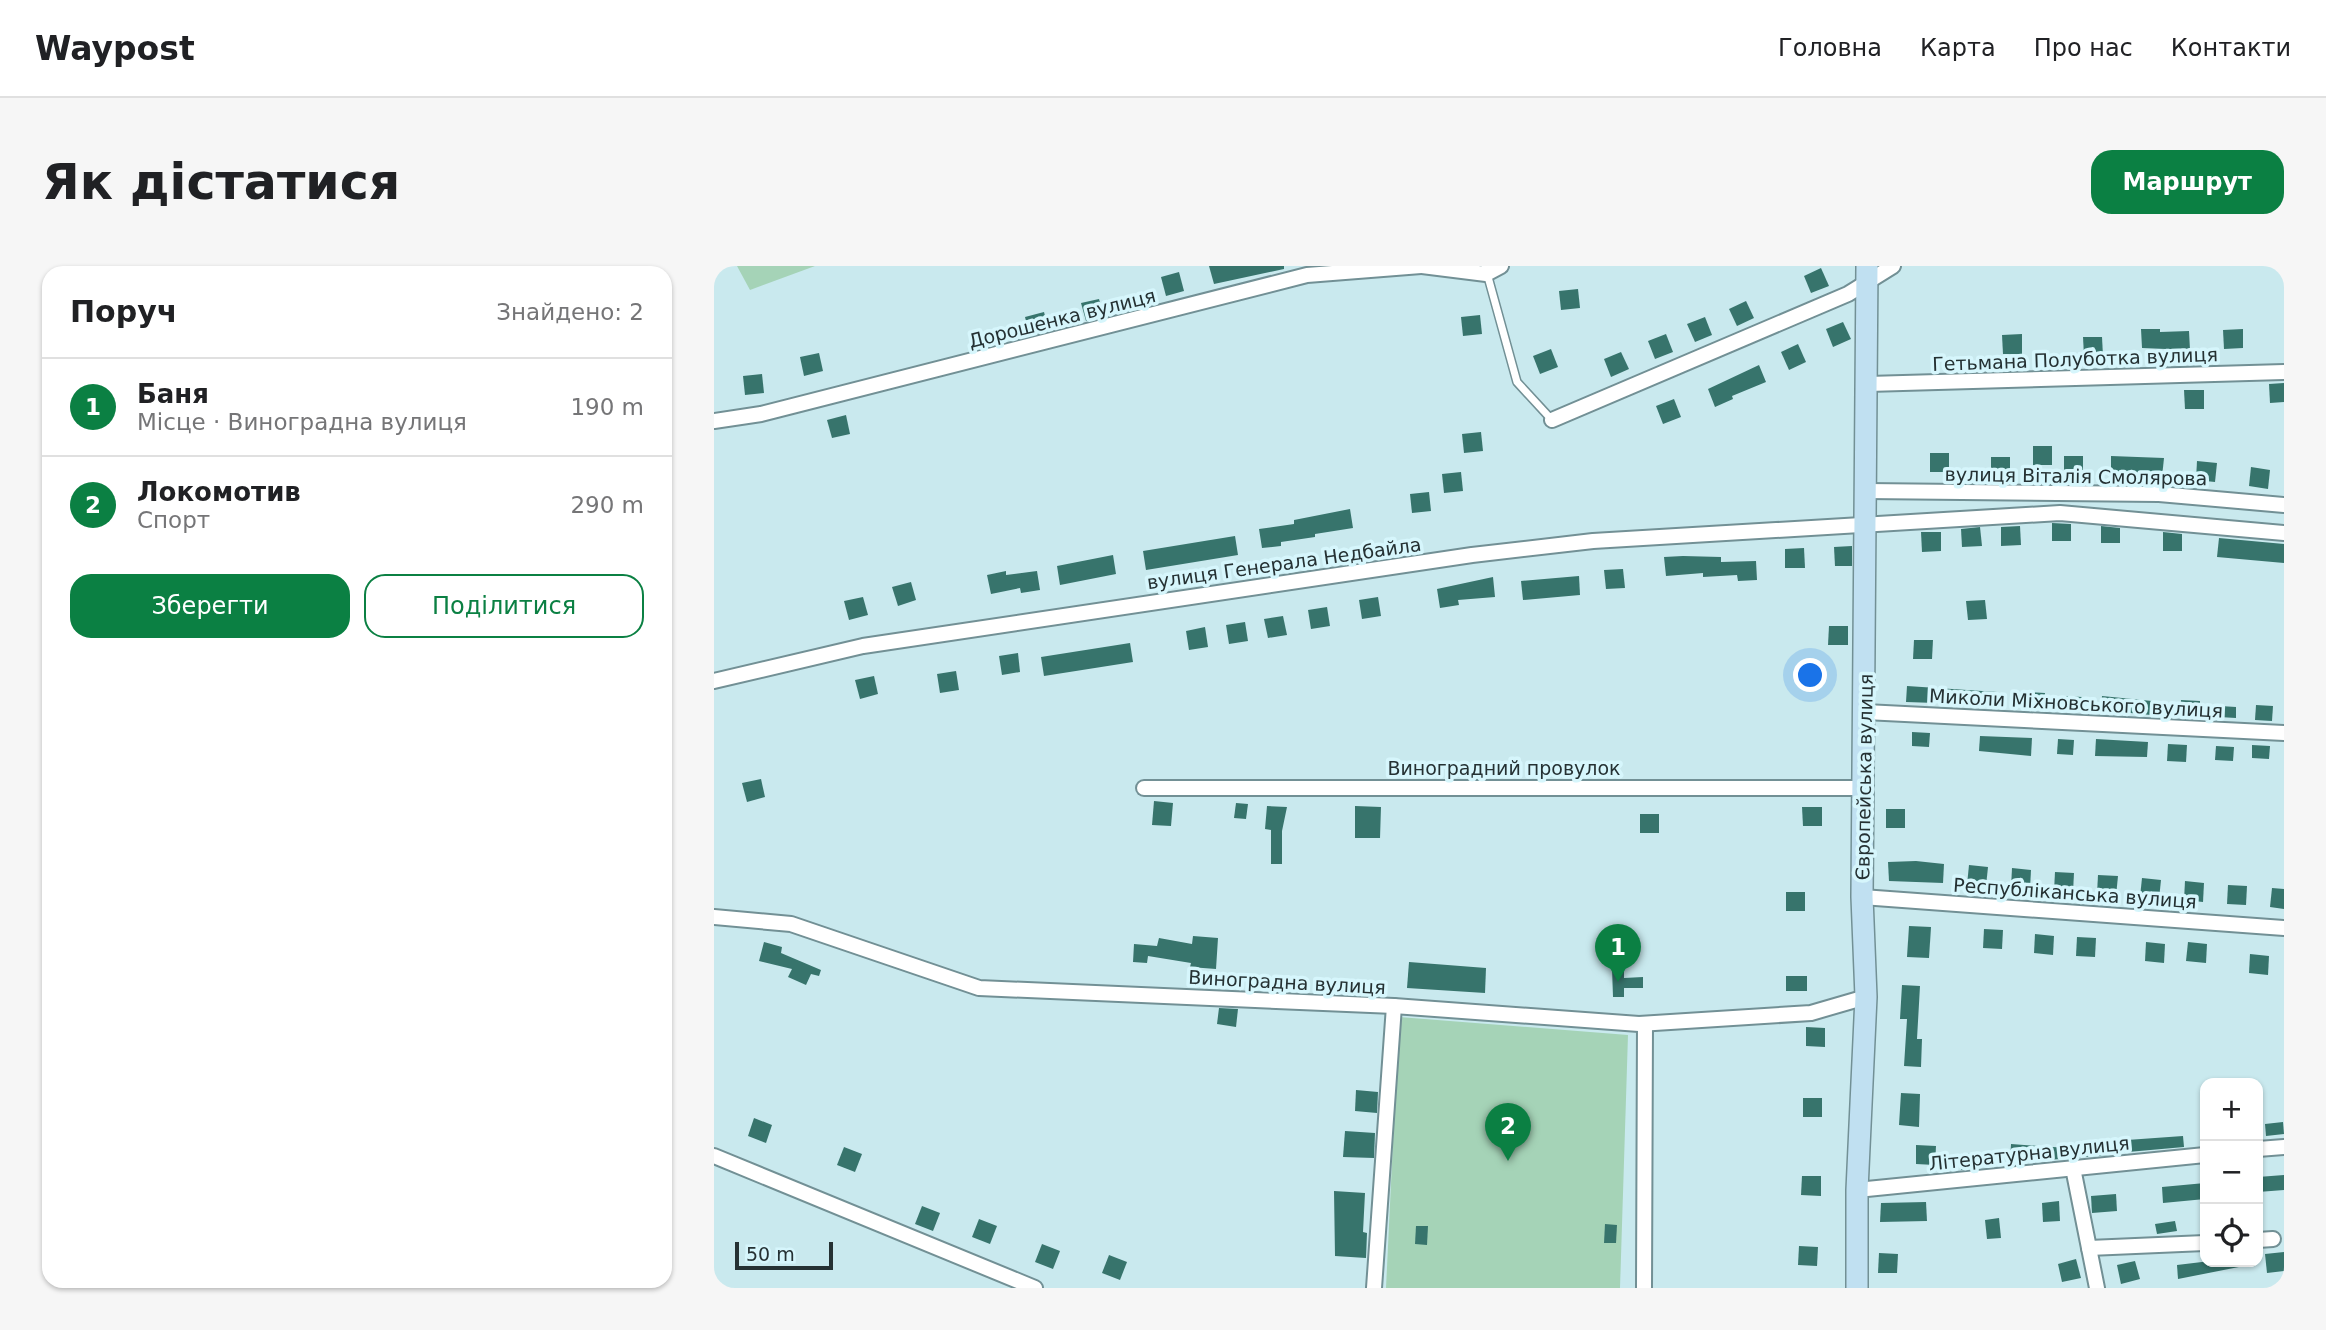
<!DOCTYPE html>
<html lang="uk">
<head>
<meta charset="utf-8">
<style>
  body { margin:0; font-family:"DejaVu Sans",sans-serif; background:#f6f6f6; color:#202124 }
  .controls { position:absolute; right:21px; bottom:21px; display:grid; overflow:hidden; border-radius:14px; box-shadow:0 2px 5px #0004 }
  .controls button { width:63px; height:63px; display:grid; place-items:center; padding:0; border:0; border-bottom:2px solid #e0e0e0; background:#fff; color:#202124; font:35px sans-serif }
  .scale { position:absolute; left:21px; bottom:18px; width:98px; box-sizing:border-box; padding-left:7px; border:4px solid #253133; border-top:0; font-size:19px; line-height:24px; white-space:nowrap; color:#253133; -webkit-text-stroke:5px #d6f6fc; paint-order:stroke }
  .you { position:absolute; left:1097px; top:410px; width:24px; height:24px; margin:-18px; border:5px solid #fff; border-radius:50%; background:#1a73e8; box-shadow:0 0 0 10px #1a73e833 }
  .badge { display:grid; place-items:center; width:46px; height:46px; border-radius:50%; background:#0b8043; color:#fff; font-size:23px; font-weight:700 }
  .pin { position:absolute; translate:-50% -58px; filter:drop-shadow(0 2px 4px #0008) }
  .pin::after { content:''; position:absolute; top:37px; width:24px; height:21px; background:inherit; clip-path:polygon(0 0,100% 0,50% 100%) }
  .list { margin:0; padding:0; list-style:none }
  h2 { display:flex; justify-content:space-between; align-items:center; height:91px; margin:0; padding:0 28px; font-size:30px }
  h2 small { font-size:23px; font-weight:400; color:#757577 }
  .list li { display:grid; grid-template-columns:46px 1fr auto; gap:21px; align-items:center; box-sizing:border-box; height:98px; padding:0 28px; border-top:2px solid #e0e0e0 }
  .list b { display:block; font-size:26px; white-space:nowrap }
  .list p { margin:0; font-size:23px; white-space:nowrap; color:#757577 }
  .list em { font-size:23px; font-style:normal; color:#757577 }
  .actions { display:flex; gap:14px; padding:21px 28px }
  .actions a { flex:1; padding:16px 0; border:2px solid #0b8043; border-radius:21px; text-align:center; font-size:24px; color:#0b8043 }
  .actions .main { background:#0b8043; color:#fff }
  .icon { flex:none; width:38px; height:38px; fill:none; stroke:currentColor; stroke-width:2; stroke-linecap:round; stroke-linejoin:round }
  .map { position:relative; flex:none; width:1570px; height:1022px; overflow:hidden; border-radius:21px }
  header { display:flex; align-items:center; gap:42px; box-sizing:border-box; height:98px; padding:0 35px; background:#fff; border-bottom:2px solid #e0e0e0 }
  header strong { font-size:33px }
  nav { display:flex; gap:38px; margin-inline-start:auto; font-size:24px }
  .intro { display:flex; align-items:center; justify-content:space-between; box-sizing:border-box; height:168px; padding:0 42px }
  h1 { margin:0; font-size:49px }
  .button { padding:18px 32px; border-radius:21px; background:#0b8043; color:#fff; font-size:24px; font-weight:700 }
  main { display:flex; gap:42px; padding:0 42px }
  aside { flex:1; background:#fff; border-radius:21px; box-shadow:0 2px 5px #0004 }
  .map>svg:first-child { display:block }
  .green { fill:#a5d3b7 }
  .building { fill:#37746c }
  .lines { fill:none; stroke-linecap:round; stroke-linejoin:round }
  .lane-casing { stroke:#729095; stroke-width:10 }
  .street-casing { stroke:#729095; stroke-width:18 }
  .secondary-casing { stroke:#729095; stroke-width:24 }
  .lane { stroke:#fff; stroke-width:7 }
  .street { stroke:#fff; stroke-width:14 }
  .secondary { stroke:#c0e0f1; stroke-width:21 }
  .labels { text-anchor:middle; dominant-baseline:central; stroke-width:7; stroke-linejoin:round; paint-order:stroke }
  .street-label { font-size:19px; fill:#253133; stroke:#d6f6fc }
</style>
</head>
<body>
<header>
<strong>Waypost</strong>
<nav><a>Головна</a><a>Карта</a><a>Про нас</a><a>Контакти</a></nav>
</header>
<div class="intro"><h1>Як дістатися</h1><a class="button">Маршрут</a></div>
<main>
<aside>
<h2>Поруч<small>Знайдено: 2</small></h2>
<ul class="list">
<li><span class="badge">1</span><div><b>Баня</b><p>Місце · Виноградна вулиця</p></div><em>190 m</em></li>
<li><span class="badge">2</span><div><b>Локомотив</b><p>Спорт</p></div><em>290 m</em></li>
</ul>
<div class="actions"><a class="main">Зберегти</a><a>Поділитися</a></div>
</aside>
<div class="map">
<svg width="1570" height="1022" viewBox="0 0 1570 1022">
  <rect width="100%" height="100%" fill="#c9e9ee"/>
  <g class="green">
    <polygon points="23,0 101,0 36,24"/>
    <polygon points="685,751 914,769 906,1022 672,1022"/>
  </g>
  <g class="building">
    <polygon points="495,0 570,0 570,3 500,18"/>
    <polygon points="1107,2 1115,20 1097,27 1090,10"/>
    <polygon points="465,6 470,25 452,30 447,11"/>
    <polygon points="864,23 866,42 847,44 845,25"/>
    <polygon points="385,33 390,51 372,55 367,37"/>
    <polygon points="1032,35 1040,52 1023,60 1015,43"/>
    <polygon points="330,46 335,65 316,70 311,51"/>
    <polygon points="766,49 768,68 749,70 747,51"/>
    <polygon points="991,51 998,69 981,76 973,58"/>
    <polygon points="1129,56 1137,73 1119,81 1112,63"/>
    <polygon points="1427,63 1446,63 1446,66 1475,65 1476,84 1428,82"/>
    <polygon points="1529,63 1529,82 1510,83 1509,64"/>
    <polygon points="952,68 959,86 941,93 934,75"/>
    <polygon points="1308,68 1308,88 1289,88 1288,69"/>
    <polygon points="1369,71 1388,71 1389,90 1370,90"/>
    <polygon points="1084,78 1092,96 1075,104 1067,86"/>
    <polygon points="837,83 844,101 826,108 819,90"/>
    <polygon points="907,86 915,103 897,111 890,93"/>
    <polygon points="105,87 109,105 90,110 86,91"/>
    <polygon points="1045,99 1052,116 1018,130 1019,133 1001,141 994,123"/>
    <polygon points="48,108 50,127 31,129 29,110"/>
    <polygon points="1570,117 1570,136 1556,137 1555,118"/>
    <polygon points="1470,124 1490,124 1490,143 1471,143"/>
    <polygon points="960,133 967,151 949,158 942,140"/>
    <polygon points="132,149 136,168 118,172 113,154"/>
    <polygon points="767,166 769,185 750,187 748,168"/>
    <rect x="1319" y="180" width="19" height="19"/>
    <rect x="1216" y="187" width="19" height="19"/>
    <rect x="1350" y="190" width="19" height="19"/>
    <polygon points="1397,190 1450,192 1448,211 1397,210"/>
    <rect x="1277" y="191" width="19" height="19"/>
    <polygon points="1483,195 1503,197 1501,216 1482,214"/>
    <polygon points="1537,201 1556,204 1554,223 1535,220"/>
    <polygon points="747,206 749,225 730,227 728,208"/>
    <polygon points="715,226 717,245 698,247 696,228"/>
    <polygon points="636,243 639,262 601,268 601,271 567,276 567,280 548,282 545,263 580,258 580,254"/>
    <polygon points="1338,257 1357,258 1357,275 1338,275"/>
    <polygon points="1306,260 1307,279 1287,280 1287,261"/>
    <polygon points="1387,260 1406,262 1406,277 1387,277"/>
    <polygon points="1266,261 1268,280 1248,281 1247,263"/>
    <polygon points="1207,266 1227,266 1227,285 1208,286"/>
    <polygon points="1449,266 1468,268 1468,285 1449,285"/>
    <polygon points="521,270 524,289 432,304 429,285"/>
    <polygon points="1505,272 1570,278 1570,297 1503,291"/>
    <polygon points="1138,280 1138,300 1121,300 1120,281"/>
    <polygon points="1090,282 1091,302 1071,302 1071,283"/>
    <polygon points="399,289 402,308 346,319 343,300"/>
    <polygon points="969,290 1007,291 1007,296 1042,295 1043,314 1024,315 1023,309 989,311 989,307 952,310 950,291"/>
    <polygon points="909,303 911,322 892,323 890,304"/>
    <polygon points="292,305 292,309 323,305 326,324 307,327 306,322 277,328 273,309"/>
    <polygon points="865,310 866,329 809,334 807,315"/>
    <polygon points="779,311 781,331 744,334 745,339 726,342 723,323"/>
    <polygon points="197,316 202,334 184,340 178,321"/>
    <polygon points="149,331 154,349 135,354 130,335"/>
    <polygon points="664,331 667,350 648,353 645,334"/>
    <polygon points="1271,334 1273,353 1254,354 1252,335"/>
    <polygon points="613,341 616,360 597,363 594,344"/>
    <polygon points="569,350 573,369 554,372 550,353"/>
    <polygon points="531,356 534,375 515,378 512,359"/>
    <polygon points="1115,360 1134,360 1134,379 1114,379"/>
    <polygon points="491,361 494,381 475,384 472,365"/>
    <polygon points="1200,374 1219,374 1218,393 1199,393"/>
    <polygon points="416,377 419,396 330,410 327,391"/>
    <polygon points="304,387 306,406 288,409 285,390"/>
    <polygon points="242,405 245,424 226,427 223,408"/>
    <polygon points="160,410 164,428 146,433 141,414"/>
    <polygon points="1193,420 1283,426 1282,439 1192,436"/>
    <polygon points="1311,426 1331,427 1330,439 1310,438"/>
    <polygon points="1352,430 1368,431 1367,444 1352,444"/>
    <polygon points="1388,430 1438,435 1437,449 1387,444"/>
    <polygon points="1467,434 1486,435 1485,451 1466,450"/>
    <polygon points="1542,439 1559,440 1558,455 1541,454"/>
    <polygon points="1506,440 1522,441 1522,452 1505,451"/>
    <polygon points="1198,466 1216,467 1215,481 1198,480"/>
    <polygon points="1266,470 1318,472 1317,490 1265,485"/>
    <polygon points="1344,473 1360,474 1359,489 1343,488"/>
    <polygon points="1382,473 1434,476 1433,491 1381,490"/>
    <polygon points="1454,478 1473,479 1472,496 1453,495"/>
    <polygon points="1538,479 1556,480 1555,493 1538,492"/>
    <polygon points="1502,480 1520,481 1519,495 1501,494"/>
    <polygon points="47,513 51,531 33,536 28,517"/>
    <polygon points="440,535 459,537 457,560 438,559"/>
    <polygon points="522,537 534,538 532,553 520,552"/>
    <polygon points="553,540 573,541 568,565 568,598 557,598 557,564 551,563"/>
    <polygon points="641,540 667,541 666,572 641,572"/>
    <polygon points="1088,541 1108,541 1108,560 1089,560"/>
    <rect x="1172" y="543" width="19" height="19"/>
    <rect x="926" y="548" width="19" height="19"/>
    <polygon points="1202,595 1230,598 1229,617 1175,615 1174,596"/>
    <polygon points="1255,599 1274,601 1272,620 1253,619"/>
    <polygon points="1298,602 1317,604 1316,623 1297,622"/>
    <polygon points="1341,606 1360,607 1359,626 1340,625"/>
    <polygon points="1384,609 1404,610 1402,630 1383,628"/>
    <polygon points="1428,612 1447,614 1445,633 1426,631"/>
    <polygon points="1471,615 1490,617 1489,636 1470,634"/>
    <polygon points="1514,619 1533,620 1532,639 1513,638"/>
    <polygon points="1558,622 1570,623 1570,643 1556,641"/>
    <rect x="1072" y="626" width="19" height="19"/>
    <polygon points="1195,660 1217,661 1215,692 1193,691"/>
    <polygon points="1270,663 1289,664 1288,683 1269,682"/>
    <polygon points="1321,668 1340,670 1339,689 1320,687"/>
    <polygon points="479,670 504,672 502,703 476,701 477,697 434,690 433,697 419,696 420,678 443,680 445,672 478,678"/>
    <polygon points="1363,671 1382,672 1381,691 1362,690"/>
    <polygon points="50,676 68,681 67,687 107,704 105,710 97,708 92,719 74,711 78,703 45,695"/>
    <polygon points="1432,676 1451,678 1450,697 1431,695"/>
    <polygon points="1474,676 1493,678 1492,697 1472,695"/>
    <polygon points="1536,688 1555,690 1554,709 1535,707"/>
    <polygon points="695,696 772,702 771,727 693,722"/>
    <polygon points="898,702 910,702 910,712 929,711 929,722 910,722 910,731 899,731"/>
    <rect x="1072" y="710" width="21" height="15"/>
    <polygon points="1188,719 1206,720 1203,773 1208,773 1207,801 1190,800 1193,753 1186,753"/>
    <polygon points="505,742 524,743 522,761 503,758"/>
    <polygon points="1092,761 1111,762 1111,781 1092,780"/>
    <polygon points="642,824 664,826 663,847 641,845"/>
    <polygon points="1187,827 1206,828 1205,861 1185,859"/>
    <rect x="1089" y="832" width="19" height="19"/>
    <polygon points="40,852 58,859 52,877 34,870"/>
    <polygon points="1569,856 1570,868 1552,870 1551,858"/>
    <polygon points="631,865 661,867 660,892 629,891"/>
    <polygon points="1469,870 1470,881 1414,886 1413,874"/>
    <polygon points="1297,878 1353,882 1395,878 1396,889 1296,897"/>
    <polygon points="1202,879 1222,880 1221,899 1202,898"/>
    <polygon points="130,881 148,888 141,906 123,899"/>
    <polygon points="1248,887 1268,888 1267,902 1247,904"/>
    <polygon points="1570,909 1570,924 1544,926 1544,911"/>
    <polygon points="1088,910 1107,910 1107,930 1087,929"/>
    <polygon points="1491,917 1491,933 1449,937 1448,921"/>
    <polygon points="620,925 651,927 649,966 653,967 652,992 621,990"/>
    <polygon points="1402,928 1403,945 1378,947 1377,930"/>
    <polygon points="1345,935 1346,955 1329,956 1328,937"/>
    <polygon points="1212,936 1213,955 1166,956 1167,937"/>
    <polygon points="208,940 226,947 219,965 201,958"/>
    <polygon points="1285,952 1287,972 1273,973 1271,954"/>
    <polygon points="265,953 283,960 276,978 258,971"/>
    <polygon points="1461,955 1463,965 1443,968 1441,958"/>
    <polygon points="891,958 903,959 902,977 890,977"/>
    <polygon points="702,960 714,960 713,979 701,978"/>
    <polygon points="328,978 346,985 339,1003 321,996"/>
    <polygon points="1085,980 1104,981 1103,1000 1084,999"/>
    <polygon points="1570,986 1570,1005 1553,1007 1551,988"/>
    <polygon points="1165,987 1184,988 1183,1007 1164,1007"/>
    <polygon points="395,989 413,996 406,1014 388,1007"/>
    <polygon points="1362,993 1367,1012 1348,1016 1344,998"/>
    <polygon points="1421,995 1426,1013 1407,1018 1403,999"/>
    <polygon points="1488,996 1535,996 1535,999 1464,1013 1463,999"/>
  </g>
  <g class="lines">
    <g class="lane-casing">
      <polyline id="lane" points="771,0 803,116 838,154"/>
    </g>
    <g class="street-casing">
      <g id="street">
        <polyline points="708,0 772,8 787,0"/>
        <polyline points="1154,118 1570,106"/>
        <polyline points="838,154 1134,28 1179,0"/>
        <polyline points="0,155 47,148 593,9 707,0"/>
        <polyline points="1152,225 1445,228 1570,239"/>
        <polyline points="0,415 149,380 758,289 879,275 1346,247 1570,267"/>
        <polyline points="1151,446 1570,467"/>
        <polyline points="430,522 1150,522"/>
        <polyline points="1148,631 1570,662"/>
        <polyline points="0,651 77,658 265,722 680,740 925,758 1097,747 1152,731"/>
        <polyline points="1544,883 1570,881"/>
        <polyline points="0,890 321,1022"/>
        <polyline points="1359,902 1383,1022"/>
        <polyline points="1143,924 1491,889"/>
        <polyline points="1544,974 1559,973"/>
        <polyline points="1375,982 1491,977"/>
        <polyline points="660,1022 680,740"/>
        <polyline points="930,1022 931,758"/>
      </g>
    </g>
    <g class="secondary-casing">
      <polyline id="secondary" points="1143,1022 1143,924 1152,731 1148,631 1153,0"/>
    </g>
    <use href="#lane" class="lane"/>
    <use href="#street" class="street"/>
    <use href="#secondary" class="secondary"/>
  </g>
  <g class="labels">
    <g class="street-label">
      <text transform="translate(348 52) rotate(-14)">Дорошенка вулиця</text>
      <text transform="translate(1361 93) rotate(-2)">Гетьмана Полуботка вулиця</text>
      <text transform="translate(1362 210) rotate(1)">вулиця Віталія Смолярова</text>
      <text transform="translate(570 297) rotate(-8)">вулиця Генерала Недбайла</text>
      <text transform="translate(1362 437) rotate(3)">Миколи Міхновського вулиця</text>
      <text x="790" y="502">Виноградний провулок</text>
      <text transform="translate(1150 511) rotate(-89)">Європейська вулиця</text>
      <text transform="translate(1361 627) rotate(4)">Республіканська вулиця</text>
      <text transform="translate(573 716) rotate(3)">Виноградна вулиця</text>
      <text transform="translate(1315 887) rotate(-6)">Літературна вулиця</text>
    </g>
  </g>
</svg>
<div class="controls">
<button>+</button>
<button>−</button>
<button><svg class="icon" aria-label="locate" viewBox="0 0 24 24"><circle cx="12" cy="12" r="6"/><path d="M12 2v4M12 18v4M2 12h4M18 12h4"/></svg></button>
</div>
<div class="scale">50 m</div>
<div class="you"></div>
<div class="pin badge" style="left:904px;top:716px">1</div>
<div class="pin badge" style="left:794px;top:895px">2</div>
</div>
</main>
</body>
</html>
